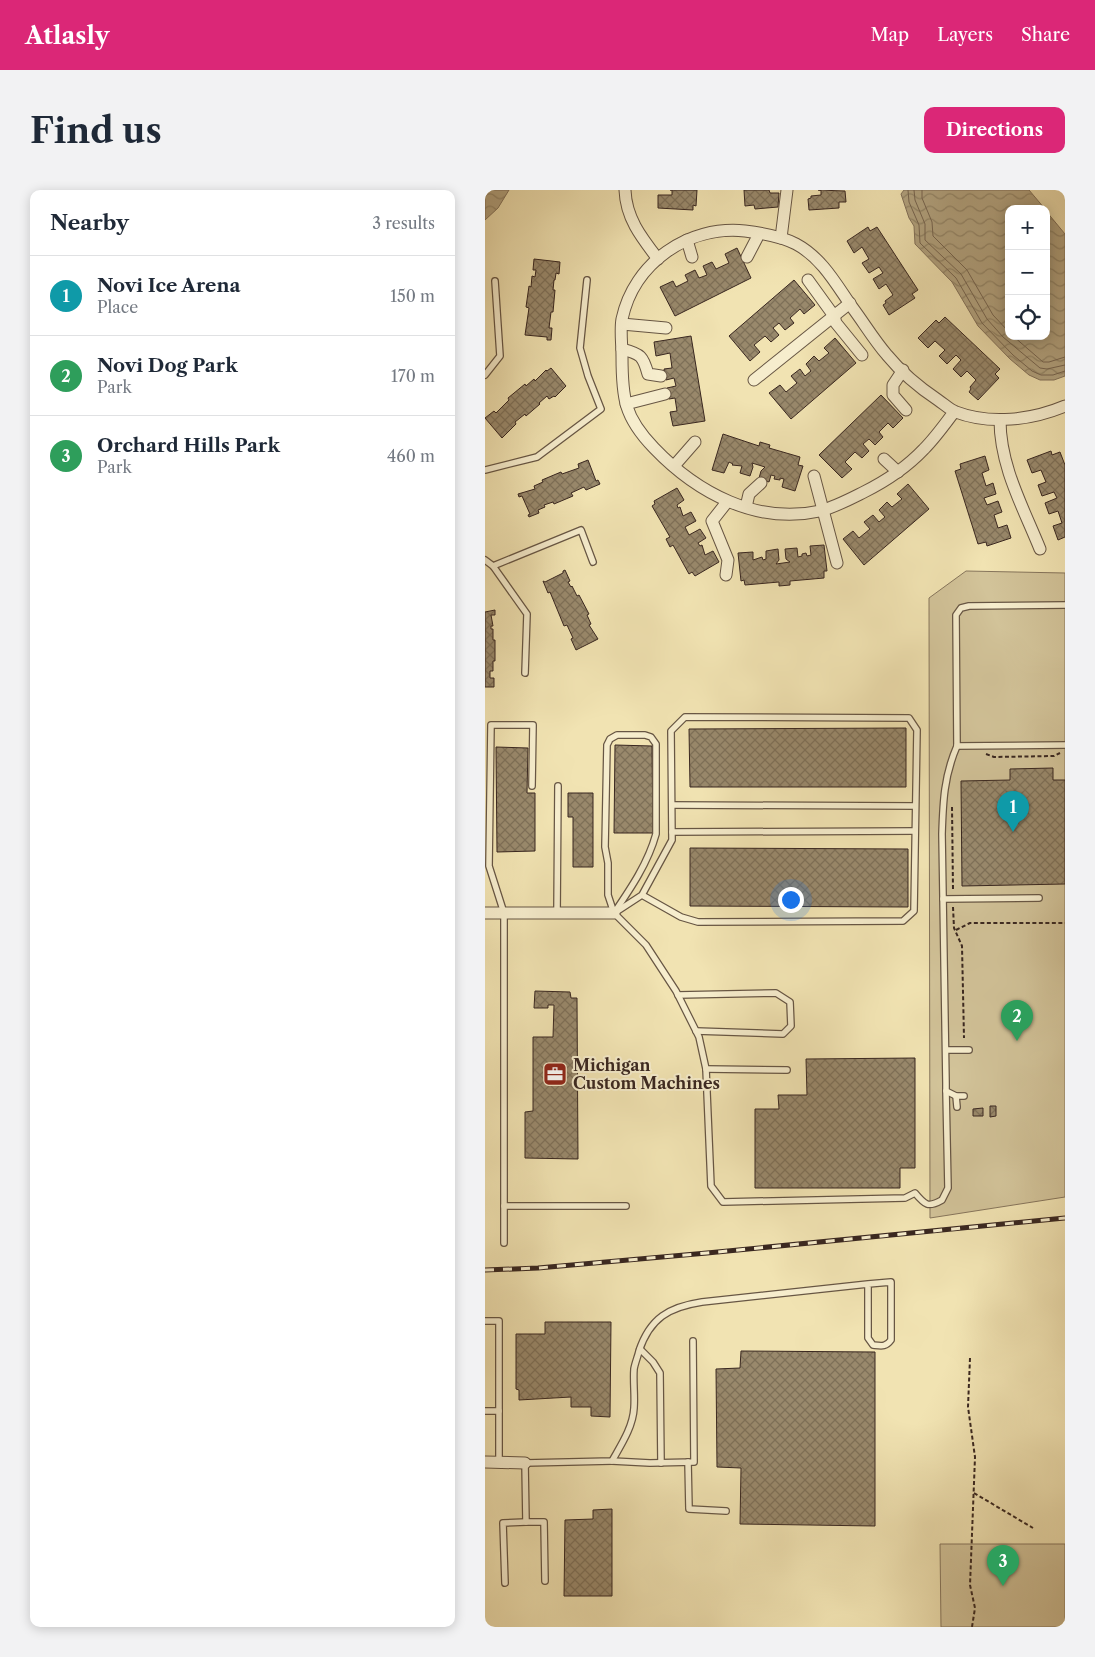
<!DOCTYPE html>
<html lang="en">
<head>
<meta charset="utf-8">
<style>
  body { margin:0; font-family:"Libre Caslon Text",serif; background:#f2f2f3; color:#1f2937 }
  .controls { position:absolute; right:15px; top:15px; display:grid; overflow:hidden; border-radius:10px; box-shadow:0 2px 12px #0003 }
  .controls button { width:45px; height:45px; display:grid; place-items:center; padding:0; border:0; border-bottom:1px solid #e0e1e3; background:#fff; color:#1f2937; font:25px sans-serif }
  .you { position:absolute; left:305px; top:709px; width:18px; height:18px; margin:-12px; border:4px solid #fff; border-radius:50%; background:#1a73e8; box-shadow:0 0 0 8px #1a73e833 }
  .badge { display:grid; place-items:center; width:32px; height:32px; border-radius:50%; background:#db2777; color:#fff; font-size:16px; font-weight:700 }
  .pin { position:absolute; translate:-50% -41px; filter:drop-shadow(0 1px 2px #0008) }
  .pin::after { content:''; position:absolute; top:26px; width:18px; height:15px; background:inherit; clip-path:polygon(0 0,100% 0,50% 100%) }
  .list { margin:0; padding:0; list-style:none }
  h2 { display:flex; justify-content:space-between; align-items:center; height:65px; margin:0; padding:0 20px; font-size:21px }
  h2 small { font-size:16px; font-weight:400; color:#747a83 }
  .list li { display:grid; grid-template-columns:32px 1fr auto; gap:15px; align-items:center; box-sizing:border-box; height:80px; padding:0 20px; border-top:1px solid #e0e1e3 }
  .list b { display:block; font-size:19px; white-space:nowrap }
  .list p { margin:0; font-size:16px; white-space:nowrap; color:#747a83 }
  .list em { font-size:16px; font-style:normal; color:#747a83 }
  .icon { flex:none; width:28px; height:28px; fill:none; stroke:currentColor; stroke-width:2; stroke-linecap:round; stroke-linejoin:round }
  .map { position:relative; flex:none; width:580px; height:1437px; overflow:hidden; border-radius:10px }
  header { display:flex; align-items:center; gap:30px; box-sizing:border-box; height:70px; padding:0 25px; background:#db2777; color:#fff }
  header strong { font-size:24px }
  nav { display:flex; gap:28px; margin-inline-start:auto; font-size:18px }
  .intro { display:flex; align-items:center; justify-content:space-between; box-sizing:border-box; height:120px; padding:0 30px }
  h1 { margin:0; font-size:35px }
  .button { padding:12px 22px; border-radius:10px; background:#db2777; color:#fff; font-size:18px; font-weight:700 }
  main { display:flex; gap:30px; padding:0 30px }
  aside { flex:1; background:#fff; border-radius:10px; box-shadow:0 2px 12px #0003 }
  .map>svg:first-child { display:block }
  .green { fill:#d2c399; stroke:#86755c }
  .water { fill:url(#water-waves); stroke:#82715a }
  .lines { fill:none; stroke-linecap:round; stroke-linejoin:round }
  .shore { stroke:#766550; stroke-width:1 }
  .building { fill:url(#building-cross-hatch); stroke:#392720 }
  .lane-casing { stroke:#675644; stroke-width:8 }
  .street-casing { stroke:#675644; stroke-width:13 }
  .path { stroke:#392720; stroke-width:2; stroke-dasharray:4 2.5; stroke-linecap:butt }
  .lane { stroke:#f6edcd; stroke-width:5.5 }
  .street { stroke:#f6edcd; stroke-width:11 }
  .rail-casing { stroke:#392720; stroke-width:5 }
  .rail { stroke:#f6edcd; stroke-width:3; stroke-dasharray:9; stroke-linecap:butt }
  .labels { text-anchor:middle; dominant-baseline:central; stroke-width:4; stroke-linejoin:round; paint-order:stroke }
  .poi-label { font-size:16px; font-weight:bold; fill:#392720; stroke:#f6edcd; text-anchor:start }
</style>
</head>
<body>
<header>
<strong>Atlasly</strong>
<nav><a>Map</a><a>Layers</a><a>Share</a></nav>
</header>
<div class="intro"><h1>Find us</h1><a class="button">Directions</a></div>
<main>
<aside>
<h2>Nearby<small>3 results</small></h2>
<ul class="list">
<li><span class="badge" style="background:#0f9aa8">1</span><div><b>Novi Ice Arena</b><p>Place</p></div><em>150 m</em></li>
<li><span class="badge" style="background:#2e9e5b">2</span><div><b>Novi Dog Park</b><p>Park</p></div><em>170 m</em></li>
<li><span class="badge" style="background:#2e9e5b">3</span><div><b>Orchard Hills Park</b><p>Park</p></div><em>460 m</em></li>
</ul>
</aside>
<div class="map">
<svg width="580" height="1437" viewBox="0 0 580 1437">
  <defs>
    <pattern id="water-waves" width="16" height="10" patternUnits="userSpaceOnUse" patternTransform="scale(1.25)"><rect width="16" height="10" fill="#b2a380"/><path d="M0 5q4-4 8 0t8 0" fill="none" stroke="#928568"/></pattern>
    <pattern id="building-cross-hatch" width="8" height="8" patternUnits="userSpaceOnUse" patternTransform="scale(1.25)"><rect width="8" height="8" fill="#99896c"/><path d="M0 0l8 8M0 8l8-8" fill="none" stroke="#7e7058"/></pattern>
  </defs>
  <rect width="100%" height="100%" fill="#f1e3b2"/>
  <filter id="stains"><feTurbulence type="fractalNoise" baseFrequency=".004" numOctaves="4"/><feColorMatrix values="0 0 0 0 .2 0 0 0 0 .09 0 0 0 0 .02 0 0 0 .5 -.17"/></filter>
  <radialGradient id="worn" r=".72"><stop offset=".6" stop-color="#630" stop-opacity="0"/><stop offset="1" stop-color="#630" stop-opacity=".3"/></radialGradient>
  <g class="green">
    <polygon points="481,381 580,383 580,1007 445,1028 444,408"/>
    <polygon points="455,1354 580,1354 580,1437 456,1437"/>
  </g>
  <g class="water">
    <polygon points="0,0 24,0 13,18 0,30"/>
    <polygon points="419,0 544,0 560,19 524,19 524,146 561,146 561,21 580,44 580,186 569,190 555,190 544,185 525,169 493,136 467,92 430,54 429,36 424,28 416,4"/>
  </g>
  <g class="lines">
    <g class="shore">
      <polyline points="423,0 424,12 434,35 435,53 471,88 497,133 528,165 547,181 556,185 568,185 580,181"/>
      <polyline points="429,0 430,10 440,34 440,50 476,84 502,129 518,147 555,178 562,179 580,175"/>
      <polyline points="437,0 437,8 447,32 448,46 482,80 508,125 524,142"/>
      <polyline points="528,146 558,172 564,172 580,167"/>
    </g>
  </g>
  <g class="building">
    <polygon points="185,0 212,0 211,16 208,15 208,20 173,18 173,5 187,5 187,0"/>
    <polygon points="259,0 284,0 285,3 294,3 293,17 270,19 269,15 260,16"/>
    <polygon points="333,0 360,1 361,12 354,12 354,18 324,20 323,9 326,8 326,6 336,5 336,0"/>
    <polygon points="383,37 385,41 392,37 433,100 427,104 430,108 404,125 398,115 401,113 400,111 408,105 401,94 394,99 388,89 398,83 394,77 384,83 377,73 384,69 377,57 369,63 362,51"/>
    <polygon points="252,58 266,88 190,126 175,97 188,91 191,97 203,91 200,85 210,80 214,88 222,85 218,76 227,72 231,79 244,73 240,64"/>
    <polygon points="49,69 75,72 74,84 71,83 70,90 69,90 68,100 70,100 68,122 66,122 64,138 67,138 66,150 62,150 62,147 40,145 44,118 41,117 44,96 46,97 47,86 50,87 51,80 48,80"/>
    <polygon points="309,90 330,115 319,124 315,119 305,128 309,133 300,140 294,133 288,138 294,145 286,152 280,146 269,155 275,162 265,171 244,146"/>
    <polygon points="460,127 515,179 510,184 514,188 493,210 484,202 486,199 485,197 491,190 482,181 476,187 468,179 476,170 471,165 462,174 454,166 460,160 450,151 443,158 433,148 451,130 454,133"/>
    <polygon points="206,146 220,231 188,236 185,222 192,221 190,208 184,209 182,198 191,196 189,188 181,190 179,179 187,178 185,163 171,166 169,152"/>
    <polygon points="350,148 371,173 306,229 284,203 295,195 301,202 312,193 306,186 315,179 320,186 326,181 321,174 329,166 334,171 344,163 339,158"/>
    <polygon points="66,178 81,196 70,207 69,206 64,209 62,206 54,213 55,214 41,226 40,224 30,232 31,234 17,248 0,228 9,221 11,223 24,210 23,208 40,194 41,196 49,189 50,191 61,180 62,181"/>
    <polygon points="396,205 418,228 408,238 403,233 394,242 398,247 390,255 384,249 378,254 384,261 377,268 370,262 360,272 367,279 357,288 334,265"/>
    <polygon points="238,244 274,256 275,252 285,255 284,258 315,267 313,275 318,276 310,301 297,297 299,289 295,288 295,290 289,289 290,286 286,285 284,292 274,288 276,281 280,277 267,273 268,277 265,286 255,283 257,276 247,275 248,274 244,272 239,283 227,280"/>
    <polygon points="566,261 567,265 575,262 580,275 580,347 573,350 568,336 577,333 573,321 564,324 560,313 572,308 569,302 557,306 553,295 561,292 556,280 547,283 542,270"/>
    <polygon points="500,266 504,280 497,283 501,296 508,293 511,304 499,308 502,315 513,311 517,322 509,325 513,338 522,335 526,348 502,356 501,352 493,354 470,281 476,279 475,274"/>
    <polygon points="103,270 111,291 113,290 115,294 101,300 99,297 86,303 88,306 69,314 68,312 59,315 60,317 53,320 54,323 44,327 43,325 45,324 37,306 34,307 33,304 50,299 49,296 58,292 57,290 76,282 77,284 94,278 93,274"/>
    <polygon points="423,294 444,319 379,375 358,349 368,341 374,348 385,339 379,332 388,325 394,332 400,327 394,320 402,312 407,317 417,309 412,304"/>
    <polygon points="192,298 199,310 192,315 193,318 195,317 198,326 206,322 211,331 200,337 204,345 215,339 221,348 213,353 215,356 217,355 220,365 228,361 234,372 210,386 207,382 204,384 188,355 185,357 181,349 185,347 167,316 170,314 169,311"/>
    <polygon points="339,355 342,381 339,381 339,388 305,391 305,395 294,396 294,392 260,395 259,390 256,391 253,363 268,362 268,370 277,367 278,370 281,369 281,361 293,359 294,370 291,374 305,372 301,369 300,359 312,358 313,367 317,366 317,364 321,363 322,366 326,365 325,356"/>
    <polygon points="80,380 85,391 83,392 86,397 87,396 92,406 94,405 104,424 102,425 106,434 104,435 113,449 91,460 86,449 88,448 82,435 79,436 65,402 63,403 58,391 60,392 78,383 78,381"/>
    <polygon points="10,420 10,425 6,425 8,436 6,436 6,439 8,439 8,450 10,450 10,471 8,471 8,481 5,481 5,488 9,488 9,497 0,497 0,422"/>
    <polygon points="421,538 421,597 205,597 204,539"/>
    <polygon points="130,555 167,556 168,643 129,643"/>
    <polygon points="11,557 43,558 42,603 50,603 50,661 12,662"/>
    <polygon points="568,578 568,590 580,590 580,694 477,696 476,591 525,590 525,579"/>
    <polygon points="83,603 108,603 108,677 88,677 88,627 83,627"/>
    <polygon points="205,658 423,659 423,717 205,716"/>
    <polygon points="50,801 85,802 86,808 92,808 93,969 40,968 40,922 48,921 48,847 68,847 69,815 63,815 63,818 49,818"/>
    <polygon points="430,868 430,978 415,978 415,998 270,998 270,919 294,919 293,905 322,905 321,869"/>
    <polygon points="505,916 511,916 511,926 505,927"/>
    <polygon points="498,918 498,926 488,926 488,919"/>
    <polygon points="60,1132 126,1132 125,1227 106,1226 106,1217 86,1217 86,1207 34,1210 34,1200 31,1199 31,1144 60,1144"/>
    <polygon points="256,1161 390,1162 390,1336 255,1334 256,1278 232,1277 231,1179 255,1178"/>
    <polygon points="127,1319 127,1406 79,1406 80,1330 108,1329 108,1320"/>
  </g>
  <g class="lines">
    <g class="lane-casing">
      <g id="lane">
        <polyline points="0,185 15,166 10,91"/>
        <polyline points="0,280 52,267 116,219 103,186 95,158 102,90"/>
        <polyline points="0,370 8,376 42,424 40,483"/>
        <polyline points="8,376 96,340 108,372"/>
        <polyline points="472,556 580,555"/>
        <polyline points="187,615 430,616"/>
        <polyline points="187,642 430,641"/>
        <polyline points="458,709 554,708"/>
        <polyline points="131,722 157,705 196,727 213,732 418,731 429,721 432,540 424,528 200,527 186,541 187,650 157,705"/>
        <polyline points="72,723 73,596"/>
        <path d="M 129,723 C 146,698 163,673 171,644 L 171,554 L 166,547 L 160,545 L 132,545 L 125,549 L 122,555 L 120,657 L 123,673 L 123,705 L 129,723 L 161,755 L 191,801 L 214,847 L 221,879 L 226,996 L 238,1012 L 420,1008 L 430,1003 C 440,1015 443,1018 457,1010 L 463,998 L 461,901"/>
        <polyline points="193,805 291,803 305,812 306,836 298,844 211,841"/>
        <polyline points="461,860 484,860"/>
        <polyline points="221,879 302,880"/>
        <polyline points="471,906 472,917"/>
        <path d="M 479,906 L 471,906 L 461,901 L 461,893 L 457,644 C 458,612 459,586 472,556 L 471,425 L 476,418 L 484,416 L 580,415"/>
        <polyline points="19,1016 141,1016"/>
        <polyline points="19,1053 19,723 4,676 6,535 48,535 47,596"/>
        <polyline points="0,1131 14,1131 14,1272"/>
        <polyline points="155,1159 168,1172 175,1183 176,1273"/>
        <polyline points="0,1221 14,1221"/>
        <polyline points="127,1271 165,1273 209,1272 208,1151"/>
        <polyline points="203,1272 204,1319 241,1321"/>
        <path d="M 60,1391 L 59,1332 L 41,1332 L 40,1273 L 127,1271 C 136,1255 148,1237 149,1218 C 150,1205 148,1192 149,1179 C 150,1173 153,1166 154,1161 C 165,1128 184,1117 217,1112 L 383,1094 L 406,1092 L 406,1150 C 401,1157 397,1156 388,1155 L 383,1148 L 383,1094"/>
        <polyline points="20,1393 18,1333 41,1332"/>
      </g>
    </g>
    <g class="street-casing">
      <g id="street">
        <path d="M 140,0 C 141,28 156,47 173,69"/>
        <polyline points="296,48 302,0"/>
        <polyline points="202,50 207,67"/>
        <polyline points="262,67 274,44"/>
        <polyline points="323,90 349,126 351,133 377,165"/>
        <polyline points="137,134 181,138"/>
        <path d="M 137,159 C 156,164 158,166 163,184 L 176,186"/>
        <polyline points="418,180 408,195 408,205 421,220"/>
        <polyline points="269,190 365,113"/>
        <polyline points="141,214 180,204"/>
        <path d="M 469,222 C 460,234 450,248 439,259 C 422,277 401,291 379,302 C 365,309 350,317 335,321 C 272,335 212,303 169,258 C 139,227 137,208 137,166 C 137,154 135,140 137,129 C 149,73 203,35 260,41 C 276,43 296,46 311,54 C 337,68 351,94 367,117 C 379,133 389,150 402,165 C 416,182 435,198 453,210 C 459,214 465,220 471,222 C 505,235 547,230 580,216"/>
        <path d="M 515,230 C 515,276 538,317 555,359"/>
        <polyline points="399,269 413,282"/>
        <polyline points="189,276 210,252"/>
        <polyline points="329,286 352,373"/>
        <polyline points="261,317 264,304 276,293"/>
        <polyline points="241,385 243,370 227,331 242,312"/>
        <polyline points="0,723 129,723"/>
        <polyline points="0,1272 40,1273"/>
      </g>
    </g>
    <g class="path">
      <polyline points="501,564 509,567 569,566 575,563"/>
      <polyline points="467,617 468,700"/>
      <polyline points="468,717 469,738 477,756 479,848"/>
      <polyline points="471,740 485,733 580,733"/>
      <polyline points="485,1168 483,1217 490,1267 485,1395 490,1418 487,1437"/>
      <polyline points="489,1303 548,1338"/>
    </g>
    <use href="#lane" class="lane"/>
    <use href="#street" class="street"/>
    <g class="rail-casing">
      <polyline id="rail" points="0,1080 53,1078 222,1063 580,1028"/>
    </g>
    <use href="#rail" class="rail"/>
  </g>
  <defs>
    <g id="office-square" transform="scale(1.25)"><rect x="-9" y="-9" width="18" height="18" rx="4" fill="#8f2418" stroke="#f6edcd"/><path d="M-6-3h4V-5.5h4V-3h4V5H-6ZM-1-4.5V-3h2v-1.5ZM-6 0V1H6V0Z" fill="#fff"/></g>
  </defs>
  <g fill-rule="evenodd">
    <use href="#office-square" x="70" y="884"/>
  </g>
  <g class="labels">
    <g class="poi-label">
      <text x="88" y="875">Michigan<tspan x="88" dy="18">Custom Machines</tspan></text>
    </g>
  </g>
  <rect width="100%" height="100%" filter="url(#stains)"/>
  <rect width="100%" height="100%" fill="url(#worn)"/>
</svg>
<div class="controls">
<button>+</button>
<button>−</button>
<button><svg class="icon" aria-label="locate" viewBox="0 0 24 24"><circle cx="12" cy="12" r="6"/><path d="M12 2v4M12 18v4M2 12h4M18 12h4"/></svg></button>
</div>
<div class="you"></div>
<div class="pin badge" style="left:528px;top:642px;background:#0f9aa8">1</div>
<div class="pin badge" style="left:532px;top:851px;background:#2e9e5b">2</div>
<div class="pin badge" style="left:518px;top:1396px;background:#2e9e5b">3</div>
</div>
</main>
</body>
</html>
